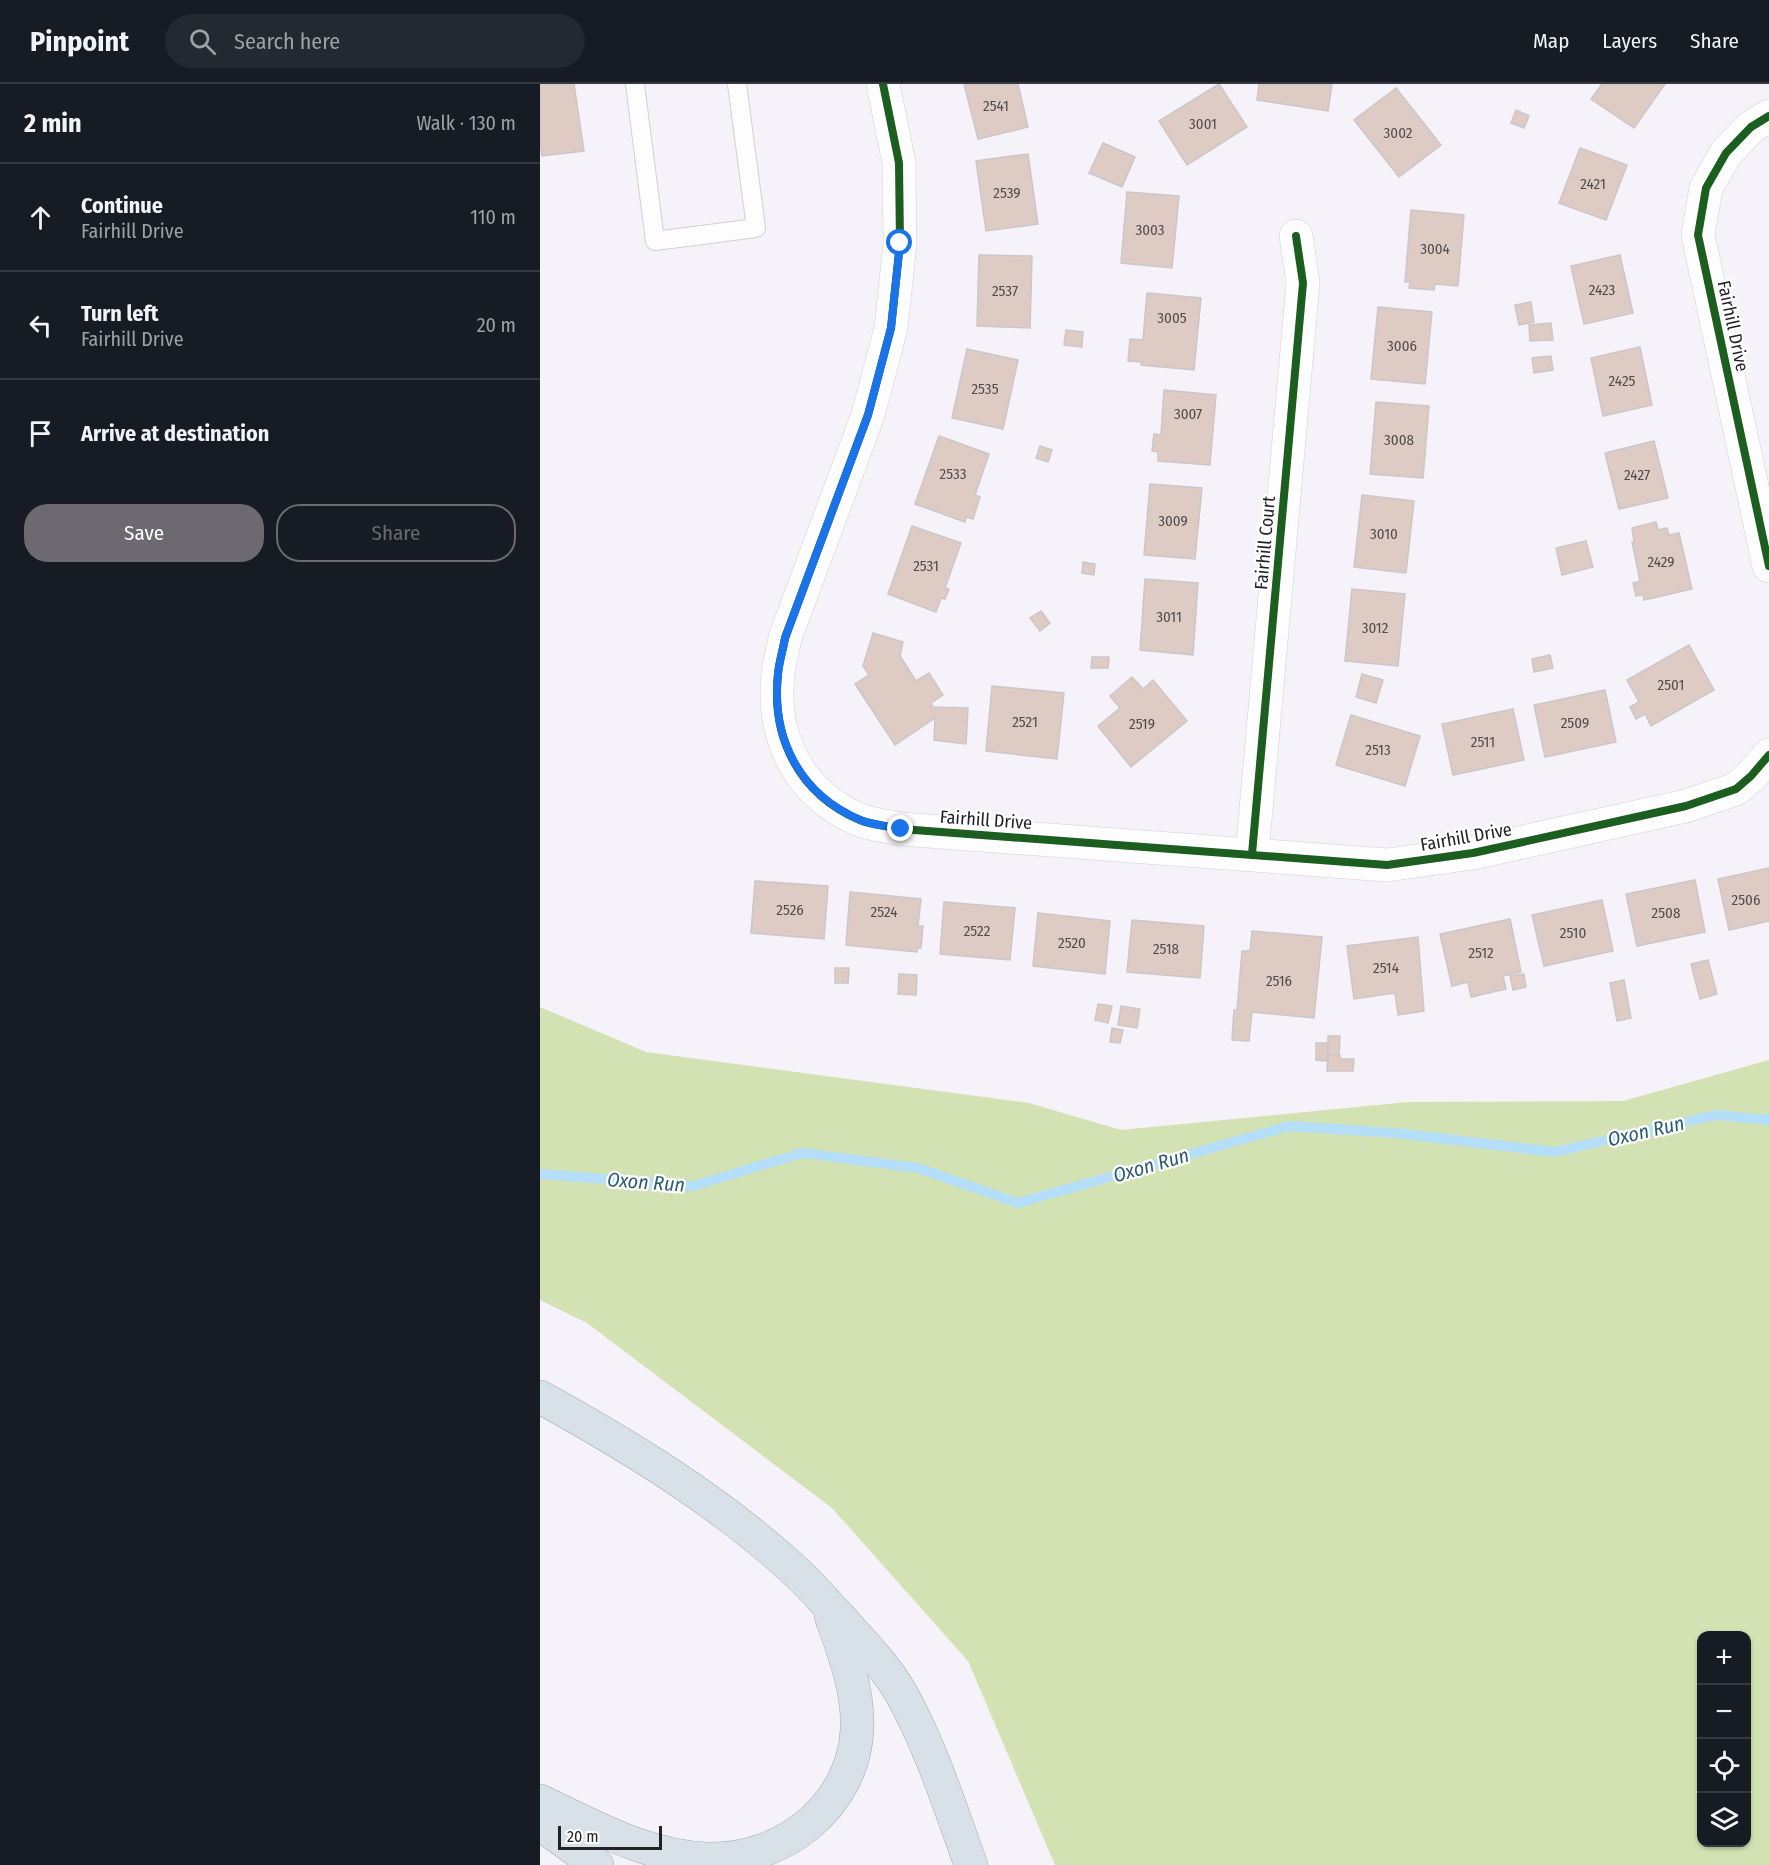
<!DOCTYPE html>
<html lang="en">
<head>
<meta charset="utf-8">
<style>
  body { margin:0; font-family:"Fira Sans Condensed",sans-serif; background:#242831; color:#f1f3f6 }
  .controls { position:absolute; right:18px; bottom:18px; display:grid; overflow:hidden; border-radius:12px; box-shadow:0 2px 4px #0004 }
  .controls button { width:54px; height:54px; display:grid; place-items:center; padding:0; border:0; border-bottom:2px solid #363941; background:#171b24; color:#f1f3f6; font:30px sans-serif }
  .scale { position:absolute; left:18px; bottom:15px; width:104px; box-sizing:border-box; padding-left:6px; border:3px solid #232126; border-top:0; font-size:16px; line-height:21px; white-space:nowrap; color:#232126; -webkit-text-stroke:4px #fff; paint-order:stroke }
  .stop { position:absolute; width:18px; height:18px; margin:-14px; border:4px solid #1a73e8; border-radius:50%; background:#fff }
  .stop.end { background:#1a73e8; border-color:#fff; box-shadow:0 2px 6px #0008 }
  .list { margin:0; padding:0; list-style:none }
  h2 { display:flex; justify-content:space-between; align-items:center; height:78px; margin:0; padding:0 24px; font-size:26px }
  h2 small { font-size:20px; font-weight:400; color:#9ea1a6 }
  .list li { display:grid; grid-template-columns:39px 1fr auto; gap:18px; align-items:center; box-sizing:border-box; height:108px; padding:0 24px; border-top:2px solid #363941 }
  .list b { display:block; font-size:22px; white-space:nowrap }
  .list p { margin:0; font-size:20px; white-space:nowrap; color:#9ea1a6 }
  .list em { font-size:20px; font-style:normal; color:#9ea1a6 }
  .actions { display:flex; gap:12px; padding:18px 24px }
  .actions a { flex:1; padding:14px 0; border:2px solid #6c6a70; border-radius:24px; text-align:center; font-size:21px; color:#6c6a70 }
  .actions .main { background:#6c6a70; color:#fff }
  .icon { flex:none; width:33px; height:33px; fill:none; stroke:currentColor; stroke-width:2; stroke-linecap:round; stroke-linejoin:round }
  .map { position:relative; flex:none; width:1229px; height:1781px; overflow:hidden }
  header { display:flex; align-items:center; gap:36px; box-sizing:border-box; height:84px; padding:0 30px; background:#171b24; border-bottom:2px solid #363941 }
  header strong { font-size:28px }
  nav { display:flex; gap:33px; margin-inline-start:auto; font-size:21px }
  .search { width:420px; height:54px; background:#242831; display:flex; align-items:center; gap:15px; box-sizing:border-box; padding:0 21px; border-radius:33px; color:#9ea1a6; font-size:22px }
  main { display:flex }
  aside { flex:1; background:#171b24 }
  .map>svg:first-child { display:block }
  .green { fill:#d3e2b2; fill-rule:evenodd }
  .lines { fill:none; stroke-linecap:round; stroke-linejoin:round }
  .stream { stroke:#b5def8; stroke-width:10 }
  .building { fill:#deccc4; stroke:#cbc7c8; stroke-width:1.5 }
  .service-casing { stroke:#d1cfd5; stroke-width:20 }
  .minor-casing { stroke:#d1cfd5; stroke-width:34 }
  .trunk-casing { stroke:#a0aab4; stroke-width:34 }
  .service { stroke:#fefdfe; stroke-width:18 }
  .minor { stroke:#fefdfe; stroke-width:33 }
  .trunk { stroke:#d8e1e7; stroke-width:33 }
  .cycleway-casing { stroke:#fff; stroke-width:11 }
  .cycleway { stroke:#1b5e20; stroke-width:8 }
  .route { stroke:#1a73e8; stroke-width:8 }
  .labels { text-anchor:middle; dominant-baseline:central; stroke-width:4.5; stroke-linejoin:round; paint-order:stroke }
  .number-label { font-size:15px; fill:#524c4e }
  .street-label { font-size:18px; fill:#232126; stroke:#fff }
  .water-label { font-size:20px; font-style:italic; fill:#2c5b72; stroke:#fff }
</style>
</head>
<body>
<header>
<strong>Pinpoint</strong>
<div class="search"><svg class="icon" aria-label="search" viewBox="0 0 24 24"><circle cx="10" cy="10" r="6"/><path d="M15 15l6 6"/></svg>Search here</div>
<nav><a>Map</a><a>Layers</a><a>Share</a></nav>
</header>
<main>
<aside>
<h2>2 min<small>Walk · 130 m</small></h2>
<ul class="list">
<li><svg class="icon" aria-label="ahead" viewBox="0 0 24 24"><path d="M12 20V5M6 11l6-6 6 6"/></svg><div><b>Continue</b><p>Fairhill Drive</p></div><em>110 m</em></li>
<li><svg class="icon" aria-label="left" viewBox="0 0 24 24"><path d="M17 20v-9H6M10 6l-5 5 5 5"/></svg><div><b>Turn left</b><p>Fairhill Drive</p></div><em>20 m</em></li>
<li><svg class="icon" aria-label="arrive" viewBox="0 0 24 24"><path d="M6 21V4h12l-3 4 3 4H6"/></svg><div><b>Arrive at destination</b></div></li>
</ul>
<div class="actions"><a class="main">Save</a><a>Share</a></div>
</aside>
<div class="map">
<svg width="1229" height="1781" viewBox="0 0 1229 1781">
  <rect width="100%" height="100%" fill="#f5f2fa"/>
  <path class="green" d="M 0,923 L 106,968 L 489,1019 L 581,1046 L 868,1018 L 1083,1017 L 1229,976 L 1229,1781 L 515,1781 L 428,1577 L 292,1424 L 47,1239 L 0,1216 ZM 1162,1552 L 1206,1552 L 1206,1758 L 1162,1758 Z"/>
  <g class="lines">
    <polyline class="stream" points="0,1090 153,1102 262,1069 378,1084 478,1119 749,1042 856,1049 1014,1068 1176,1031 1229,1036"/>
  </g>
  <g class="building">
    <polygon points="0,0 34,0 44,67 2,72 0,58"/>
    <polygon points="424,0 478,0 488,43 438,55"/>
    <polygon points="679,0 707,43 647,81 619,37"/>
    <polygon points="719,0 792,0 788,27 717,16"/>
    <polygon points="1062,0 1125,0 1094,44 1051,15"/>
    <polygon points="856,4 901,61 859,93 814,36"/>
    <polygon points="976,26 989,32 984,44 971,39"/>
    <polygon points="563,59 595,73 582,103 549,89"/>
    <polygon points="1040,64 1087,81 1066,136 1019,119"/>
    <polygon points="488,70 498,140 446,147 436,77"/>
    <polygon points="587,108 639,112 632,184 581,179"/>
    <polygon points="871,126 924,131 918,202 895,200 894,206 869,204 870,198 865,198"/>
    <polygon points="439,171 492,172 490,244 437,242"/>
    <polygon points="1080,171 1093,229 1044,240 1031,182"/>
    <polygon points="607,209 661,214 654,286 601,281 602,278 588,277 590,255 603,256"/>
    <polygon points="991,218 994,238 979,241 975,221"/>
    <polygon points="838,223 892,228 885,300 831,295"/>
    <polygon points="1011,239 1013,256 990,257 989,241"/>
    <polygon points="526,246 543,248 542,263 524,261"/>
    <polygon points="1100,263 1112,321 1063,332 1051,274"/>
    <polygon points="427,265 478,276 463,345 412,334"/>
    <polygon points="1011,272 1013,286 994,289 992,274"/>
    <polygon points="624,306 676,311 670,381 618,377 618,368 612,367 614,350 621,351"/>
    <polygon points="836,318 889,322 883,394 830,390"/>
    <polygon points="399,352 449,370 435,411 440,413 433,435 426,433 425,438 375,420"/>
    <polygon points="1114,357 1128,414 1079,425 1065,369"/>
    <polygon points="500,362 512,366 508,378 496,374"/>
    <polygon points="610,400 662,404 655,475 604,471"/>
    <polygon points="822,411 874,417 866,489 814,483"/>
    <polygon points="1116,438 1118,446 1127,444 1129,451 1139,449 1152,505 1104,516 1103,511 1096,512 1093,499 1100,497 1092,458 1094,458 1092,444"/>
    <polygon points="372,442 421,459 405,504 409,505 405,515 401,514 396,528 348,510"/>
    <polygon points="1046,457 1053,483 1022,491 1016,464"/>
    <polygon points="543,478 555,480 554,491 542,489"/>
    <polygon points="605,495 658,499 653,571 600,566"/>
    <polygon points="812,505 865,510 858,582 805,577"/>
    <polygon points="501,527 510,539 500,547 490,534"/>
    <polygon points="333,549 363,558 360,572 376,597 389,589 403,611 391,619 393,623 428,624 426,660 394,656 395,634 355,661 315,600 329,591 323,582"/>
    <polygon points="1149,561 1174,606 1111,642 1105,630 1096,635 1090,623 1099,618 1087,596"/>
    <polygon points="1010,571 1013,584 994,588 992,575"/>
    <polygon points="552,573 569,573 568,584 551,584"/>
    <polygon points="822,590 843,596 836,619 816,613"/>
    <polygon points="592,593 603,605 613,596 647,637 591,683 558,642 580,624 570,612"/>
    <polygon points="452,602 524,609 517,675 446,667"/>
    <polygon points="1065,606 1076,658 1005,673 994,621"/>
    <polygon points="973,625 984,676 913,691 902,640"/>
    <polygon points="811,631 880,652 865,702 796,681"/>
    <polygon points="1229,784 1229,837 1189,846 1178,795"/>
    <polygon points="1155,796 1165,848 1097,862 1086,810"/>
    <polygon points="215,797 288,802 284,855 211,849"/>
    <polygon points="310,808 381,815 378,842 383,842 381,864 377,864 377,868 306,861"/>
    <polygon points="1062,816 1073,867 1004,882 992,831"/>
    <polygon points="404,818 475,824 470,876 400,870"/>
    <polygon points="498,829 570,837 565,890 493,882"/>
    <polygon points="970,835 981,888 963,892 966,905 931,913 928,898 912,902 900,850"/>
    <polygon points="592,836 664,842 660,894 587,888"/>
    <polygon points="712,847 782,853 774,934 712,928 709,957 692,956 694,926 697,926 702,867 710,867"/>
    <polygon points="878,853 884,927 858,931 855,909 814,915 807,862"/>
    <polygon points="1168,876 1177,910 1160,915 1151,880"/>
    <polygon points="295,884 309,884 308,899 295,899"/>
    <polygon points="359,890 377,891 376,911 358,910"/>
    <polygon points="984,890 986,903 973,906 970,892"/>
    <polygon points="1084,896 1091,934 1077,937 1070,899"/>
    <polygon points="558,920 572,922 568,939 555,936"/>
    <polygon points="581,922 600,925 597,944 578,941"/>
    <polygon points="572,944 583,946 580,959 570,958"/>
    <polygon points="788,952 800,952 799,971 788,971"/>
    <polygon points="776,959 788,959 787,977 776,976"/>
    <polygon points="788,971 800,971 800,975 814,975 813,987 787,987"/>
  </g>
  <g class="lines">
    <g class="service-casing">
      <polyline id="service" points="95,0 115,157 216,144 197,0"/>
    </g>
    <g class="minor-casing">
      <g id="minor">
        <path d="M 343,0 L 359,79 L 360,159 L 351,244 L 328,331 L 245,554 C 243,566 239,578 238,590 C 231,655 260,711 320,736 C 332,741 348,742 361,745 L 847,781 L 933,769 L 1146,722 L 1196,705 L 1211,692 L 1229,671"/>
        <polyline points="1229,32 1211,43 1186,69 1166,104 1158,151 1229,482"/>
        <polyline points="712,770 763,199 756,152"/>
      </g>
    </g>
    <g class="trunk-casing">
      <g id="trunk">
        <path d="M 0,1313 C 89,1362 179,1417 254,1486 C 271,1501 286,1519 301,1535 C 322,1558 345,1582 361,1609 C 391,1663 410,1723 431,1781"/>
        <path d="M 0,1717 C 53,1742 107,1773 167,1775 C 241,1778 313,1723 317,1646 C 319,1607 304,1568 291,1532"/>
        <polyline points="0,1740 57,1781"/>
      </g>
    </g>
    <use href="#service" class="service"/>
    <use href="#minor" class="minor"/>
    <use href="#trunk" class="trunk"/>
    <g class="cycleway-casing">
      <g id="cycleway">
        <path d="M 343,0 L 359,79 L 360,159 L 351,244 L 328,331 L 245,554 C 243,566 239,578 238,590 C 231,655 260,711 320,736 C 332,741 348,742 361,745 L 847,781 L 933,769 L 1146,722 L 1196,705 L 1211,692 L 1229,671"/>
        <polyline points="1229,32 1211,43 1186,69 1166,104 1158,151 1229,482"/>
        <polyline points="712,770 763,199 756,152"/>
      </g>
    </g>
    <use href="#cycleway" class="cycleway"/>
  </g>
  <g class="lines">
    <path class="route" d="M 360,159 L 351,244 L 328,331 L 245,554 C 243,566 239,578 238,590 C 231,655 260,710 320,736 C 332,741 348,742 361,745"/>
  </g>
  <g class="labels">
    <g class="number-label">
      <text x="456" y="22">2541</text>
      <text x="663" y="40">3001</text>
      <text x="858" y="49">3002</text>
      <text x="1053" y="100">2421</text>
      <text x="467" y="109">2539</text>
      <text x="610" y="146">3003</text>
      <text x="895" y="165">3004</text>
      <text x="1062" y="206">2423</text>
      <text x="465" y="207">2537</text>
      <text x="632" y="234">3005</text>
      <text x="862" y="262">3006</text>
      <text x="1082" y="297">2425</text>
      <text x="445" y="305">2535</text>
      <text x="648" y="330">3007</text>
      <text x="859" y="356">3008</text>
      <text x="413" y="390">2533</text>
      <text x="1097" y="391">2427</text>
      <text x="633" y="437">3009</text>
      <text x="844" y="450">3010</text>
      <text x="1121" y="478">2429</text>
      <text x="386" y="482">2531</text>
      <text x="629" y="533">3011</text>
      <text x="835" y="544">3012</text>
      <text x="1131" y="601">2501</text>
      <text x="485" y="638">2521</text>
      <text x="1035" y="639">2509</text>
      <text x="602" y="640">2519</text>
      <text x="943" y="658">2511</text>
      <text x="838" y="666">2513</text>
      <text x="1206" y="816">2506</text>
      <text x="250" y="826">2526</text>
      <text x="344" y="828">2524</text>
      <text x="1126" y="829">2508</text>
      <text x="437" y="847">2522</text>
      <text x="1033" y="849">2510</text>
      <text x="532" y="859">2520</text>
      <text x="626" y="865">2518</text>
      <text x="941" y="869">2512</text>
      <text x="846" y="884">2514</text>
      <text x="739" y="897">2516</text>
    </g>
    <g class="street-label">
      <text transform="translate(1193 242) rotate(78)">Fairhill Drive</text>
      <text transform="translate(725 459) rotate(-85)">Fairhill Court</text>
      <text transform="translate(446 736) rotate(4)">Fairhill Drive</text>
      <text transform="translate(926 753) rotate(-10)">Fairhill Drive</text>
    </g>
    <g class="water-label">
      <text transform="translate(1106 1047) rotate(-13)">Oxon Run</text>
      <text transform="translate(611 1081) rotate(-16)">Oxon Run</text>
      <text transform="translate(106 1098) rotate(4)">Oxon Run</text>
    </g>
  </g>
</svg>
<div class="controls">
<button>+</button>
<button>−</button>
<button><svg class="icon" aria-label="locate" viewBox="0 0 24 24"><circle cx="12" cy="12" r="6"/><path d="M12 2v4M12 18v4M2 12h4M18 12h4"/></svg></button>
<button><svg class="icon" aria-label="layers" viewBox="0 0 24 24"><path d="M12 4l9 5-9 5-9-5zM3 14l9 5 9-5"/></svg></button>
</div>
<div class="scale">20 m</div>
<div class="stop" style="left:360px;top:159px"></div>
<div class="stop end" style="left:361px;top:745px"></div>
</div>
</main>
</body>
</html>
